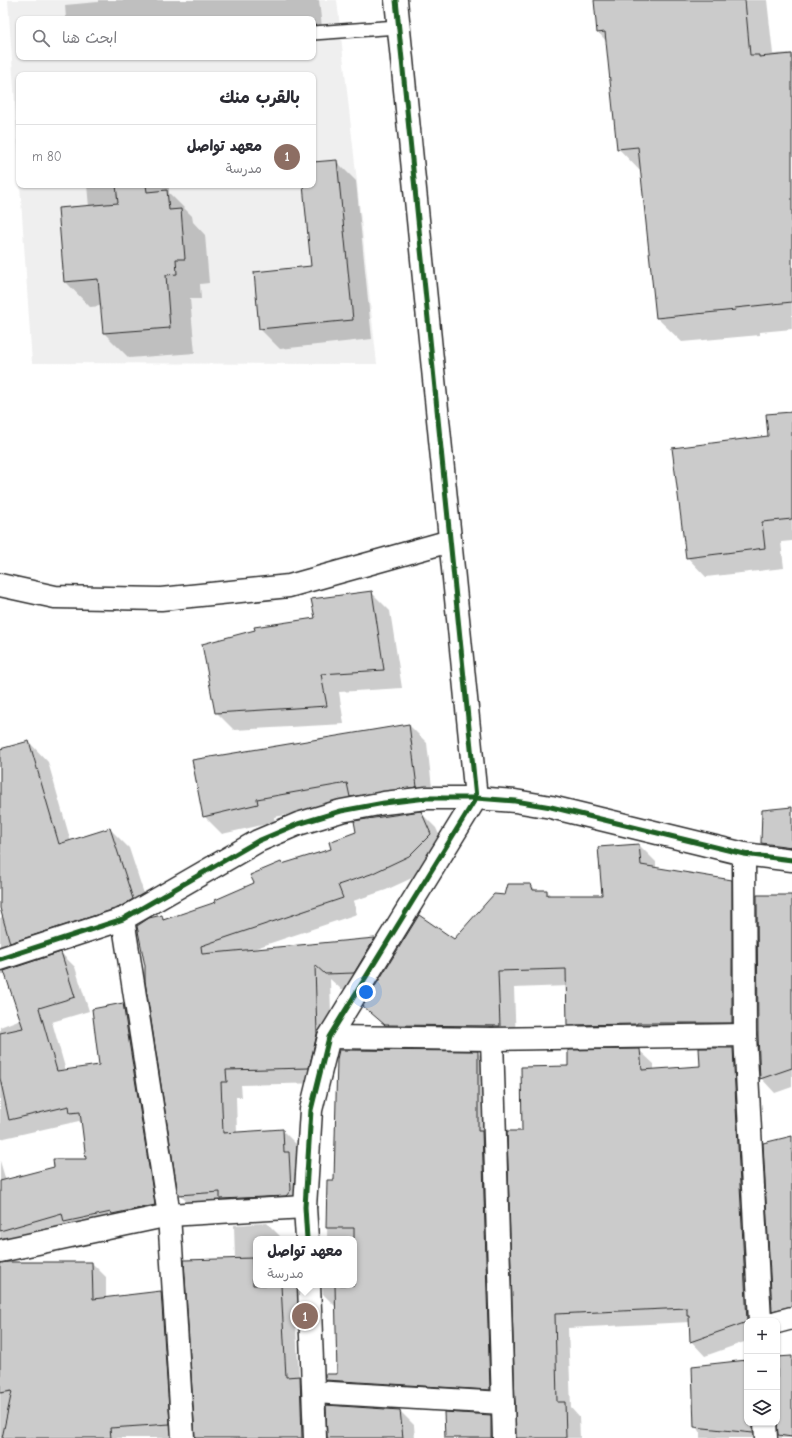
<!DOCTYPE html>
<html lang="ar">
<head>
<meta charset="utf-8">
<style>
  body { margin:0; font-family:"Comic Neue","Playpen Sans Arabic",sans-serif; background:#f2f2f3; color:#2b2b33; direction:rtl }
  .controls { position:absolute; right:12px; bottom:12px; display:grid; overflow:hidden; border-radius:8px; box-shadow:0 1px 3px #0004 }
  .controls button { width:36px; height:36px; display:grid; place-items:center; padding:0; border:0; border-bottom:1px solid #e1e1e2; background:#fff; color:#2b2b33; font:20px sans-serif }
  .you { position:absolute; left:366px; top:992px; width:14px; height:14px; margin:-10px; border:3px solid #fff; border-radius:50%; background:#1a73e8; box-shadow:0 0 0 6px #1a73e833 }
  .badge { display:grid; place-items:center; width:26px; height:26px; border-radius:50%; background:#2563eb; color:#fff; font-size:13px; font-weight:700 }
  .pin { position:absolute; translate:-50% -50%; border:2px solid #fff; box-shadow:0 1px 4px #0006 }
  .popup { position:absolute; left:253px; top:1236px; width:104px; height:52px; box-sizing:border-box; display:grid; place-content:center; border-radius:8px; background:#fff; filter:drop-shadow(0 1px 3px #0005); font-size:13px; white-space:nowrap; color:#7c7c81 }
  .popup b { font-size:15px; color:#2b2b33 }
  .popup::after { content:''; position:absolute; left:50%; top:100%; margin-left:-8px; border:8px solid transparent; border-top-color:#fff }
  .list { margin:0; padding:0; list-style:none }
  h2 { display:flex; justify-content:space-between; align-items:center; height:52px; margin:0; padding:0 16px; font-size:17px }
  h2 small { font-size:13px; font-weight:400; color:#7c7c81 }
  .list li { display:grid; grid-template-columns:26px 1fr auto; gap:12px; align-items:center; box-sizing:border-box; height:64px; padding:0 16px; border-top:1px solid #e1e1e2 }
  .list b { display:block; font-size:15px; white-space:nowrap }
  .list p { margin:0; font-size:13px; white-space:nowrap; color:#7c7c81 }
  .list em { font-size:13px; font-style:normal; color:#7c7c81 }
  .icon { flex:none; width:22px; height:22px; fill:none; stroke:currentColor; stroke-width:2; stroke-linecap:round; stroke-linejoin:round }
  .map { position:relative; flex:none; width:792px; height:1438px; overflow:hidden; direction:ltr }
  .search { position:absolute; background:#fff; box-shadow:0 1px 3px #0004; left:16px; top:16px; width:300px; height:44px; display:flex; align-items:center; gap:10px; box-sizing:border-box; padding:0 14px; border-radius:8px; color:#7c7c81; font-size:15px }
  .panel { position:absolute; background:#fff; box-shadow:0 1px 3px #0004; left:16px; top:72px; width:300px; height:116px; border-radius:8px; direction:rtl }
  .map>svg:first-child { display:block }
  .built { fill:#efefef; fill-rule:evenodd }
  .shadow { fill:#0003 }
  .building { fill:#cbcbcb; stroke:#2b2b2b }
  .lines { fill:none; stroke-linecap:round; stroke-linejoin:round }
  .lane-casing { stroke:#2b2b2b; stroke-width:16 }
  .street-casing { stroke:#2b2b2b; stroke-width:25 }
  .lane { stroke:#fff; stroke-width:13 }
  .street { stroke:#fff; stroke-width:22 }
  .cycleway-casing { stroke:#fff; stroke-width:8 }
  .cycleway { stroke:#1b5e20; stroke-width:5 }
</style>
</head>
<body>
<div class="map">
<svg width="792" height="1438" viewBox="0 0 792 1438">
  <rect width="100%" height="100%" fill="#fff"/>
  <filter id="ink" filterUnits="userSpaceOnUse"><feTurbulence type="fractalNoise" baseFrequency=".025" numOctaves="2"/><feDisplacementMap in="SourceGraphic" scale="8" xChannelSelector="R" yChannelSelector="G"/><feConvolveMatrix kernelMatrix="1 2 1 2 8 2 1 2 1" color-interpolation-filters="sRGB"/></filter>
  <g filter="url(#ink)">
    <path class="built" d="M 8,0 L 337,0 L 377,364 L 32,363 L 20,185 L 313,185 L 313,75 L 19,75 L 19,163 ZM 19,19 L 313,19 L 313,57 L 19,57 Z"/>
    <g class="shadow">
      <polygon points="98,0 319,0 323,37 313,38 313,19 66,19 65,5 98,2"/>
      <polygon points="595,0 767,0 773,54 792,53 792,329 760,332 760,335 682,342 656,317 641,172 618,148 607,42 598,32"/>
      <polygon points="336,161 356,181 372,339 280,349 260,329 312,267 304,185 313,185 313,163"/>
      <polygon points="87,185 169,185 169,193 192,216 193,222 205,235 209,283 200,284 201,299 190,299 195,353 129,358 104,333 101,306 90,307 65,281 89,207"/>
      <polygon points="792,413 792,541 781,542 784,568 706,577 687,557 769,437"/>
      <polygon points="371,592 390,611 402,688 339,692 344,724 234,730 216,712"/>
      <polygon points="409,725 427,743 434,805 357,803 274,817 275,822 222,834 204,816"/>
      <polygon points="29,742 48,762 71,842 110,829 129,848 152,918 161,916 166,921 217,902 255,884 283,865 332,849 420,812 436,828 446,850 425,872 386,890 353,901 357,914 253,949 375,939 390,954 369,988 341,989 330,979 332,1050 324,1083 241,1085 242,1097 236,1097 237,1133 282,1130 298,1146 306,1205 195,1210 179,1194 146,966 138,926 15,966 12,969 61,953 75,967 89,1011 52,1022 66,1071 100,1066 123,1004 137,1018 168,1219 0,1248 0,1161 6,1181 87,1160 82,1124 79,1121 0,1139 0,1027 21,1019 6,973 0,975 0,918 4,917 0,904 0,751"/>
      <polygon points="792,816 792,859 775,857 762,843"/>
      <polygon points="639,845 656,862 656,869 731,881 748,898 749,1039 585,1042 568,1025 568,986 514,988 516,1043 403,1042 364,1006 454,941 506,896 531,885 537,891 547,891 551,896 603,896"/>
      <polygon points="792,896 792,1087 775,1093 761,1078"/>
      <polygon points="733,1049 747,1063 761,1321 747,1321 747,1341 705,1356 691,1341 690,1322 568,1328 571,1408 579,1417 580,1438 517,1438 523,1132 569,1067 639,1050 654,1064 654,1070 701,1067"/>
      <polygon points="477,1052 491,1066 504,1403 340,1394 326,1380 338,1375 336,1307 323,1294 322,1286 316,1288 311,1309 295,1310 299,1377 314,1391 316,1438 196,1438 235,1260 234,1225 267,1223 280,1236 278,1239 256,1239 256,1285 354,1285 354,1239 327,1239 328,1181 335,1181"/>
      <polygon points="792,1137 792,1323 787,1325 773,1310"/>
      <polygon points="0,1263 92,1263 106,1277 106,1298 161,1292 175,1306 183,1438 0,1438"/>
      <polygon points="792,1357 792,1438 779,1438 778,1425 772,1427 766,1438 700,1438 700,1431 695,1427 747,1361 747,1423 777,1423 777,1358"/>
      <polygon points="400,1411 414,1425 415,1438 328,1438"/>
      <polygon points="490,1416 505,1430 505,1438 446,1438"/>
    </g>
    <g class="building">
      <polygon points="594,0 745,0 750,55 759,55 759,57 792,54 792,302 735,308 736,310 656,318 638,147 617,149 605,32 597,33"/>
      <polygon points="337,160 353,320 259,329 254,272 311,266 303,185 313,185 313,162"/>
      <polygon points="116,185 146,185 147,192 167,190 169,210 181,209 185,259 176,259 177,274 166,275 170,328 103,333 98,279 64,282 58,208 118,203"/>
      <polygon points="792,412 792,519 762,522 765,548 686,558 672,448 768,436 766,414"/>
      <polygon points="372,591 384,670 321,674 327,706 215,713 202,644 255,630 254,627 315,618 311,599"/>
      <polygon points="409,724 417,787 350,797 347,783 257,799 258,804 203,817 192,760"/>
      <polygon points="29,741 59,844 110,828 133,899 118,908 10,943 0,908 0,749"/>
      <polygon points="792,807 792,847 761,843 762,810"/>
      <polygon points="421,811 431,834 409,856 371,874 338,885 343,898 201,946 202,954 375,938 354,973 325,974 315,965 317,1034 309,1068 226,1070 227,1082 221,1082 223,1133 283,1129 284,1152 289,1152 291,1190 286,1196 220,1199 220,1192 178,1195 145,981 145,966 137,926 149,918 162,915 163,920 216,902 215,900 254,883 250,875 281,862 282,864 331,849 329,842 356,832 354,821"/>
      <polygon points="639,844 641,865 732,880 732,1023 637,1023 637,1024 567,1025 566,969 498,971 500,1026 385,1025 363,1006 419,915 454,939 494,894 505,895 508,884 531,884 533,890 547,890 547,895 602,895 598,847"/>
      <polygon points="757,895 792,895 792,1068 760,1079 758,1035"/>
      <polygon points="61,952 75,997 39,1008 57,1071 99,1065 92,1009 123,1003 155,1205 112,1214 111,1212 64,1222 62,1213 0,1231 0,1181 54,1167 53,1159 86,1159 80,1112 70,1113 69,1106 9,1120 0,1078 0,1033 23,1028 4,971"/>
      <polygon points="699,1048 733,1048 747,1322 690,1342 689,1316 687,1316 687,1308 555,1314 557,1402 565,1402 566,1438 516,1438 507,1131 522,1131 521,1067 568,1066 568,1050 640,1049 642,1070 700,1066"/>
      <polygon points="339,1050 478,1051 478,1131 482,1131 490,1390 325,1380 325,1374 337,1374 335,1285 354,1285 354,1228 326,1228 327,1180 334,1180 337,1059"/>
      <polygon points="792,1136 792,1306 772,1311 763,1143"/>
      <polygon points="252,1258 253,1285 281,1285 286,1377 300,1376 302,1438 195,1438 184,1260"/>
      <polygon points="8,1262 92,1262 93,1299 161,1291 170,1424 110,1428 111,1438 2,1438 12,1391 0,1393 0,1263"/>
      <polygon points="792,1356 792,1437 778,1435 777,1421 777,1357"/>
      <polygon points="747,1360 747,1423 753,1423 753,1433 694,1427 692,1366"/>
      <polygon points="326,1405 400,1410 403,1438 327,1438"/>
      <polygon points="444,1412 491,1415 491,1438 445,1438"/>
    </g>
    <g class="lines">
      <g class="lane-casing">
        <polyline id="lane" points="313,33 398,27"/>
      </g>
      <g class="street-casing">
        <g id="street">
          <polyline points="0,585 55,597 161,599 289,586 450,541"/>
          <polyline points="744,854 745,1035 760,1321"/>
          <polyline points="123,919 169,1215 183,1438"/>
          <polyline points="0,959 123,919 258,841 298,824 341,811 384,803 427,798 476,798 515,801 551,807 744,854 792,860"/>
          <polyline points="329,1037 492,1039 745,1035"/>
          <polyline points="492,1039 504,1438"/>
          <polyline points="307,1239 305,1207 311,1110 329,1037 476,798 396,0"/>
          <polyline points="0,1251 169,1215 305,1207"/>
          <polyline points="309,1285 315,1438"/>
          <polyline points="777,1322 792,1318"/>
          <polyline points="314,1392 503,1403"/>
          <polyline points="765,1423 766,1438"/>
        </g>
      </g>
      <use href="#lane" class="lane"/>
      <use href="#street" class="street"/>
      <g class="cycleway-casing">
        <g id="cycleway">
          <polyline points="0,959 123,919 258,841 298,824 341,811 384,803 427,798 476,798 515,801 551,807 744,854 792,860"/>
          <polyline points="307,1239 305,1207 311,1110 329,1037 476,798 396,0"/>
        </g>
      </g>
      <use href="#cycleway" class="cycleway"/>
    </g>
  </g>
</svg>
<div class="controls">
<button>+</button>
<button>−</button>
<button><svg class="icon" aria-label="layers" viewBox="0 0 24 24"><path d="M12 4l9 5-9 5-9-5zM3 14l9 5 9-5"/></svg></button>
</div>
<div class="you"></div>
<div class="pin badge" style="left:305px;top:1316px;background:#8d6e63">1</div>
<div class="popup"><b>معهد تواصل</b>مدرسة</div>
<div class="search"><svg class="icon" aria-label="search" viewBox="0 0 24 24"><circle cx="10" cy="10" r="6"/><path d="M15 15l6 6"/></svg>ابحث هنا</div>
<section class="panel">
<h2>بالقرب منك<small></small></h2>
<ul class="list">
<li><span class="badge" style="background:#8d6e63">1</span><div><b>معهد تواصل</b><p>مدرسة</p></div><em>80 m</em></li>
</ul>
</section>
</div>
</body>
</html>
